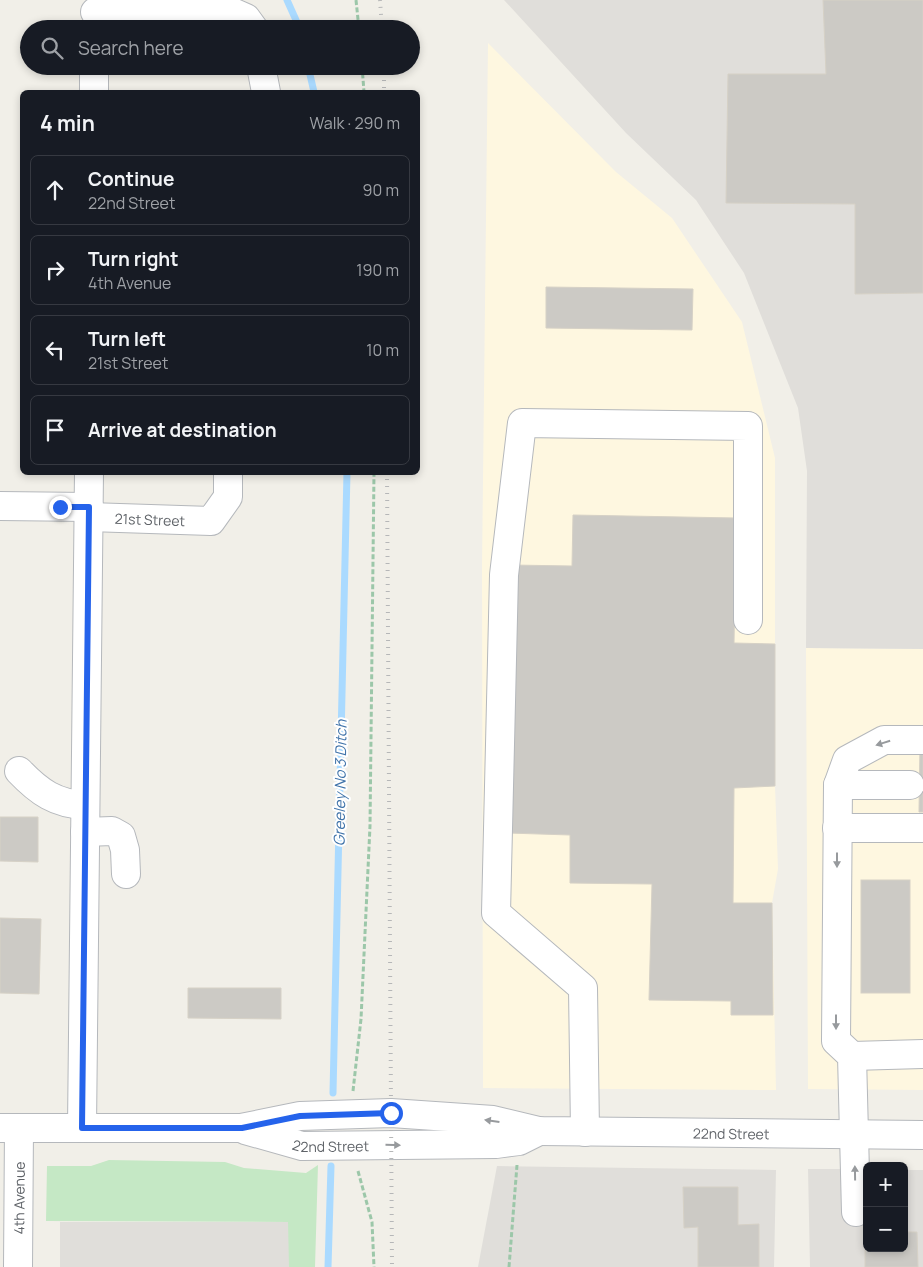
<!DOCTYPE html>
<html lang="en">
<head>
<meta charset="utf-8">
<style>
  body { margin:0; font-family:Manrope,sans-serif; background:#242831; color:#f1f3f6 }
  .controls { position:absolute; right:15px; bottom:15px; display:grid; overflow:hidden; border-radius:8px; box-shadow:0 2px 8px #0003 }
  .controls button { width:45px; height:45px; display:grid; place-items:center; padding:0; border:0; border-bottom:1px solid #363941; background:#171b24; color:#f1f3f6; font:25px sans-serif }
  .stop { position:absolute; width:15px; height:15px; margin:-11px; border:4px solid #2563eb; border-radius:50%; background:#fff }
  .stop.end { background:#2563eb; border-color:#fff; box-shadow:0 1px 5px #0008 }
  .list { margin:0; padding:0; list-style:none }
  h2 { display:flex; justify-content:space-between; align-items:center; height:65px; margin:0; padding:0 20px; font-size:21px }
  h2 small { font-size:16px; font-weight:400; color:#9ea1a6 }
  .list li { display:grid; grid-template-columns:32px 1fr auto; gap:15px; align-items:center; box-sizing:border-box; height:70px; margin:0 10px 10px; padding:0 10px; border:1px solid #363941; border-radius:8px }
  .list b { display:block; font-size:19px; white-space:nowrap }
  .list p { margin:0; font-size:16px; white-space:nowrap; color:#9ea1a6 }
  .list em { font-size:16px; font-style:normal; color:#9ea1a6 }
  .icon { flex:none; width:28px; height:28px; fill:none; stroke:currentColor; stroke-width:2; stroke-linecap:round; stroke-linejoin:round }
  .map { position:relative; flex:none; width:923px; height:1267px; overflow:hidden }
  .search { position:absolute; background:#171b24; box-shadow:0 2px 8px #0003; left:20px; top:20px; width:400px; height:55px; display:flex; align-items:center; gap:12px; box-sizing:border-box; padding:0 18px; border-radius:28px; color:#9ea1a6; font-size:19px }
  .panel { position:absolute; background:#171b24; box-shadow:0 2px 8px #0003; left:20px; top:90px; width:400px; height:385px; border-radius:8px }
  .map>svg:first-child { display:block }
  .commercial { fill:#fef7e0 }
  .industrial { fill:#e0deda }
  .green { fill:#c5e8c5 }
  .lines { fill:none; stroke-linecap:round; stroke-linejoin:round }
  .stream { stroke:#aadaff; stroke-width:7 }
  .building { fill:#cccac5; stroke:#d6d1c6 }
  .minor-casing { stroke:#b5b8bc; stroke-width:30 }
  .path { stroke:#9cc7a9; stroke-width:3; stroke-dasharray:5 2.5; stroke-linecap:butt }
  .minor { stroke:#fff; stroke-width:28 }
  .rail { stroke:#b6b7b8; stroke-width:4; stroke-dasharray:1 6; stroke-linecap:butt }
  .oneway { fill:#979a9d }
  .route { stroke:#2563eb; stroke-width:6 }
  .labels { text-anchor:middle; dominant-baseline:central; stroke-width:4; stroke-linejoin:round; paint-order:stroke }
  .street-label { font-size:14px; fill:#5f6368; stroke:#fff }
  .water-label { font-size:15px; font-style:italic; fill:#4174aa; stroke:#fff }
</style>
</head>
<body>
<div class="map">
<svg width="923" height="1267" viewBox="0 0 923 1267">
  <rect width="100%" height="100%" fill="#f1efe8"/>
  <g class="commercial">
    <polygon points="488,43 616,172 672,218 742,322 775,458 775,786 778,869 772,903 776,1090 483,1088 482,567"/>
    <polygon points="806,648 923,649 923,1090 808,1089"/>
  </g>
  <g class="industrial">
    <polygon points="504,0 923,0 923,649 806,648 807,471 798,408 744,273 696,200 626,133"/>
    <polygon points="497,1166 776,1170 774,1267 478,1267"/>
    <polygon points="808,1169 867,1169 867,1248 904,1248 904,1170 923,1170 923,1267 810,1267"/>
    <rect x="60" y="1222" width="229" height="45"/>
  </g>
  <polygon class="green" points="109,1160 225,1162 244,1168 306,1173 318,1165 315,1267 289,1267 288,1222 46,1221 47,1166 91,1166"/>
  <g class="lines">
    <g class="stream">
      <polyline points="287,0 300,29"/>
      <polyline points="308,66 314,92"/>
      <polyline points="333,1093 347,472"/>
      <polyline points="328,1267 331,1166"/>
    </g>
  </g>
  <g class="building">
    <polygon points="823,0 923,0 923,293 855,294 855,204 726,203 728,74 826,74"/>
    <polygon points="546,287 693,289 692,330 546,328"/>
    <polygon points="573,515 736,518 734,643 775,644 775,786 734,788 733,903 772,903 773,1015 731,1015 731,1001 649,1000 652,884 570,883 570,835 508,833 511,565 572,566"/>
    <polygon points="920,745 923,745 923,812 919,812"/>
    <polygon points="0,817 38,817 38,862 0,861"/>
    <rect x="861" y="880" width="49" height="113"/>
    <polygon points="0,918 41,919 39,994 0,993"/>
    <polygon points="188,988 281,988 281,1019 188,1018"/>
    <polygon points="683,1187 738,1187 738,1225 759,1224 759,1267 698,1267 698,1227 684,1228"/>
    <polygon points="904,1232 917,1232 918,1267 865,1267 865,1233 867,1233 867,1248 904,1248"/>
  </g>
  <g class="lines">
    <g class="minor-casing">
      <g id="minor">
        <polyline points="95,12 230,11 246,18 254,29"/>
        <polyline points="261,66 266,92"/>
        <polyline points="94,92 94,66"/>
        <polyline points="0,506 89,507"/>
        <path id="s1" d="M 89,517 L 211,521 L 228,497 L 228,472"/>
        <path d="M 19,771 C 39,792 56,804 85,805"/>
        <polyline points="838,785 910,785"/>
        <polyline points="837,828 923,828"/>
        <polyline points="85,832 112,831 121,836 125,850 126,874"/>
        <polyline points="852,1056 923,1054"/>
        <path id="s2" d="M 0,1128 L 241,1128 L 300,1116 L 391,1113 L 493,1120 L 539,1131 L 923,1135"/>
        <polyline points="82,1128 89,472"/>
        <path id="s3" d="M 245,1130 L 302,1146 L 496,1144 L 519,1141 L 539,1131"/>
        <polyline points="585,1132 583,988 496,913 504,575 522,423 748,426 748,620"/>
        <polyline points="856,1212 852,1056 836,1041 838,785 847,760 884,740 923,740"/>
        <path id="s4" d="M 18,1267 L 19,1128"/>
      </g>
    </g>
    <g class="path">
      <polyline points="356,0 359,29"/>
      <polyline points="362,66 364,92"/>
      <polyline points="353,1091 361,1019 370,826 374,472"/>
      <polyline points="358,1171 372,1222 374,1267"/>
      <polyline points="509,1267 517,1165"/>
    </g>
    <use href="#minor" class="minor"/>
    <g class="rail">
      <polyline points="380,0 382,29"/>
      <polyline points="384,66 384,92"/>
      <polyline points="387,472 392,1267"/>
    </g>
  </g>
  <defs><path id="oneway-solid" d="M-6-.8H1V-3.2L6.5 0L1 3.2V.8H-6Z" transform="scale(1.25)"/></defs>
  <g class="oneway">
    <use href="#oneway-solid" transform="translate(883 743) rotate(163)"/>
    <use href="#oneway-solid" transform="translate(837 860) rotate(90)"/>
    <use href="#oneway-solid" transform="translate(836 1022) rotate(90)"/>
    <use href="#oneway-solid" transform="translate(492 1121) rotate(-172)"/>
    <use href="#oneway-solid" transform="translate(393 1145) rotate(1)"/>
    <use href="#oneway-solid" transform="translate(855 1173) rotate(-91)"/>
  </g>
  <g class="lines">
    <polyline class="route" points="60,507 89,507 82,1128 242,1128 300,1116 391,1113"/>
  </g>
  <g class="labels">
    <g class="street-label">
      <text stroke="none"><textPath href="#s1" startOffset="61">21st Street</textPath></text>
      <text stroke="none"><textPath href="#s2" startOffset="734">22nd Street</textPath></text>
      <text stroke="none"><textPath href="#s3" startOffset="88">22nd Street</textPath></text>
      <text stroke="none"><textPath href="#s4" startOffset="69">4th Avenue</textPath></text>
    </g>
    <g class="water-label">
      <text transform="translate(340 783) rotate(-89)">Greeley No 3 Ditch</text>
    </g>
  </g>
</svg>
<div class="controls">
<button>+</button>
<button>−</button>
</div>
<div class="stop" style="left:391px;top:1113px"></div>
<div class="stop end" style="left:60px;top:507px"></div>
<div class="search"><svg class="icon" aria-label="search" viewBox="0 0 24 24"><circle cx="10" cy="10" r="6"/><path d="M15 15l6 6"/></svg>Search here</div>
<section class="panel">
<h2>4 min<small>Walk · 290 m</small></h2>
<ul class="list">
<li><svg class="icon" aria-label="ahead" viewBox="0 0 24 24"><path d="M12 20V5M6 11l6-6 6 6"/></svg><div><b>Continue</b><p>22nd Street</p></div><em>90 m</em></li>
<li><svg class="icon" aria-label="right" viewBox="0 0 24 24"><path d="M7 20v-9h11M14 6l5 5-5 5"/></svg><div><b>Turn right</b><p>4th Avenue</p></div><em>190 m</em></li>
<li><svg class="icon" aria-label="left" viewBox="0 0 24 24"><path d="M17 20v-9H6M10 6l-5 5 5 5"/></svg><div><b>Turn left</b><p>21st Street</p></div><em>10 m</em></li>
<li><svg class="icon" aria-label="arrive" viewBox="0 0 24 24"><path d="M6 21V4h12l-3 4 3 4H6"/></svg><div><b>Arrive at destination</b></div></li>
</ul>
</section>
</div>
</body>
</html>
